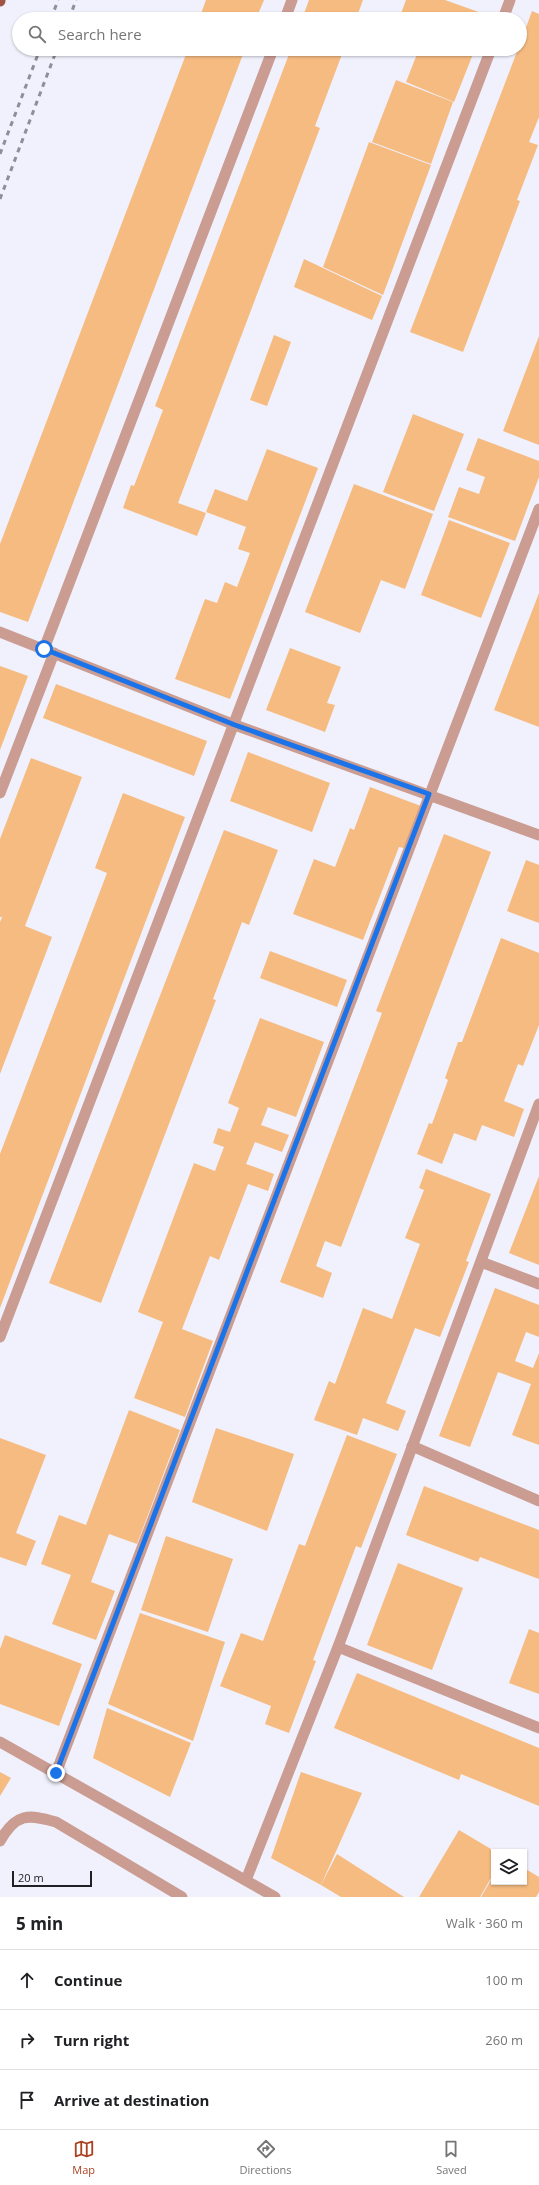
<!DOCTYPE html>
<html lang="en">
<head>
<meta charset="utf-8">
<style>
  body { margin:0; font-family:"Open Sans",sans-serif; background:#f2f2f2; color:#202124 }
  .controls { position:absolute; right:12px; bottom:12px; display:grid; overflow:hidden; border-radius:0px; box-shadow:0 1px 3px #0004 }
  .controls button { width:36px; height:36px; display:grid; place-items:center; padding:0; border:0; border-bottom:1px solid #e0e0e0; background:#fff; color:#202124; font:20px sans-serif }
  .scale { position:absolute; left:12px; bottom:10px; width:80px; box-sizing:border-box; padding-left:4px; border:2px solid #212125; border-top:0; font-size:11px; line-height:14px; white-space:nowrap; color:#212125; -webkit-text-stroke:3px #f0f1fc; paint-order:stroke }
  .stop { position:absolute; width:12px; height:12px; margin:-9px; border:3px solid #1a73e8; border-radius:50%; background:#fff }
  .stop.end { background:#1a73e8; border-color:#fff; box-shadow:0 1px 4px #0008 }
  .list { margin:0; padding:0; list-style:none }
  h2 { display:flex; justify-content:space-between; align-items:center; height:52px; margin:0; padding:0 16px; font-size:17px }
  h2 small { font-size:13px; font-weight:400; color:#757577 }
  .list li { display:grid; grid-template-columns:26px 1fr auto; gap:12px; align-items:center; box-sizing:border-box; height:60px; padding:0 16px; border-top:1px solid #e0e0e0 }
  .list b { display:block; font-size:15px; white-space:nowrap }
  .list em { font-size:13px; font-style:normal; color:#757577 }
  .icon { flex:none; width:22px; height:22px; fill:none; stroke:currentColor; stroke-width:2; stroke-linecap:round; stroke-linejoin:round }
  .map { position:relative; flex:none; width:539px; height:1897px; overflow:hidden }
  .search { position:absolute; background:#fff; box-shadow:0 1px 3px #0004; left:12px; right:12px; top:12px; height:44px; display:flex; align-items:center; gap:10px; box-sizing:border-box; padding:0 14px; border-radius:22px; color:#757577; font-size:15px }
  .sheet { height:232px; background:#fff }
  nav { display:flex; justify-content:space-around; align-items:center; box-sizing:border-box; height:56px; border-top:1px solid #e0e0e0; background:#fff; font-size:11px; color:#757577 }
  nav a { display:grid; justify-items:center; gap:2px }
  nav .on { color:#aa4222 }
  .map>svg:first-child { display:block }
  .building { fill:#f6bb80 }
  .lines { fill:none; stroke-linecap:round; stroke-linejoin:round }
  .service { stroke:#ca9c92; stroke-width:11 }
  .minor { stroke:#ca9c92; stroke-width:11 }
  .primary { stroke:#a15343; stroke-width:11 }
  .rail { stroke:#8f8f97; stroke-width:3; stroke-dasharray:5 5; stroke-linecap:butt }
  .route { stroke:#1a73e8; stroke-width:5 }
</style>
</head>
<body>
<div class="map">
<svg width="539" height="1897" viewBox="0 0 539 1897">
  <rect width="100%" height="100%" fill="#f0f1fc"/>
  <g class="building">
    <polygon points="206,0 264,0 256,19 199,19"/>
    <polygon points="309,0 363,0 356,19 302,19"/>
    <polygon points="406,0 445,0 487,15 486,19 399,19"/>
    <polygon points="532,11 539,14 539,117 529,142 538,145 517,200 520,201 463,352 410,332 518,49 520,49 520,44"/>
    <polygon points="188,49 245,49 28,622 0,612 0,544"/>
    <polygon points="291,49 344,49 315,126 320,128 178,503 206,513 197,536 123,508 131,485 134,486 163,410 155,406"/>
    <polygon points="419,49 475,49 454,102 406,82"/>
    <polygon points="396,80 453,102 431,164 372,142"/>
    <polygon points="369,142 431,165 383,295 323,267"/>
    <polygon points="304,259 382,296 372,320 294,287"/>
    <polygon points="274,335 291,342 267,406 250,400"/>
    <polygon points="539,336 539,445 503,431"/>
    <polygon points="413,414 464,434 434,511 383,492"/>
    <polygon points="478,438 539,461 539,477 515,541 448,517 459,487 479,494 485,477 466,470"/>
    <polygon points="267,449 318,468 230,699 175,679 205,599 217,603 225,582 237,587 250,553 238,549 246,527 206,512 215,489 247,501"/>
    <polygon points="354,484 433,514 405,589 381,580 360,633 305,612"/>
    <polygon points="449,520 510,543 481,618 421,595"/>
    <polygon points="539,593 539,727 494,710"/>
    <polygon points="290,648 341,667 327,703 335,705 325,732 266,710"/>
    <polygon points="0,666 28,676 0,750"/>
    <polygon points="56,684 207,741 194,776 43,718"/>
    <polygon points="248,752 330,783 312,832 230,801"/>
    <polygon points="31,758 82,777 25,926 52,937 0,1074 0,922 2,917 0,917 0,839"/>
    <polygon points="370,787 421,806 404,848 399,847 363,940 293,914 314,859 335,867 350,828 354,830"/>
    <polygon points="123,793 185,817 0,1308 0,1154 107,873 95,868"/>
    <polygon points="224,830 278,850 249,925 242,922 213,999 216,1000 101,1303 49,1283"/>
    <polygon points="444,834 491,852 341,1247 325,1241 316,1266 332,1273 323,1298 280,1282 382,1013 376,1011"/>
    <polygon points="526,860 539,865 539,923 507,911"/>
    <polygon points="501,938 539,953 539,1025 523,1066 518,1064 504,1101 524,1109 514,1137 482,1125 476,1141 454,1133 442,1164 417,1154 429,1123 432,1124 448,1080 445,1078 458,1042 462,1042"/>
    <polygon points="270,951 347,980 337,1007 260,978"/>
    <polygon points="260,1018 324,1042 296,1117 268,1107 261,1125 289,1135 282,1152 255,1142 246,1164 274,1174 268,1191 248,1184 219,1260 210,1256 182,1329 213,1341 185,1417 134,1398 163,1322 138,1312 194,1163 215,1171 224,1147 213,1143 218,1128 230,1132 239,1108 228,1103"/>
    <polygon points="426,1169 491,1194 466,1261 469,1262 440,1337 415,1328 386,1403 406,1411 398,1431 363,1418 357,1435 314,1420 329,1381 335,1384 363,1308 392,1319 420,1244 405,1238 424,1190 419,1188"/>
    <polygon points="539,1176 539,1265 509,1253"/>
    <polygon points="495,1288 539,1305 539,1337 526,1332 515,1361 533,1368 539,1353 539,1445 512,1435 531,1384 498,1372 470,1447 439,1436"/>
    <polygon points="129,1410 180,1430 137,1544 109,1534 91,1582 115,1591 96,1640 52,1624 71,1575 41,1564 59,1515 86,1525"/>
    <polygon points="216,1428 294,1454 267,1531 192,1502"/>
    <polygon points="347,1435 397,1454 361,1548 356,1546 313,1660 316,1661 289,1733 265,1724 271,1706 220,1686 241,1633 263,1641 299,1544 305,1546"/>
    <polygon points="0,1438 46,1455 16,1533 36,1541 26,1566 0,1557"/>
    <polygon points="424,1486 539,1530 539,1579 480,1557 478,1562 406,1535"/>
    <polygon points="166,1536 233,1559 208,1632 141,1610"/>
    <polygon points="398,1563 463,1588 432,1670 367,1645"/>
    <polygon points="140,1613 225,1642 193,1741 108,1704"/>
    <polygon points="529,1629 539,1633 539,1694 509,1683"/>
    <polygon points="5,1635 82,1664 59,1726 0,1704 0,1649"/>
    <polygon points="357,1673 539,1748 539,1806 461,1774 459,1780 334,1728"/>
    <polygon points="107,1708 191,1743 170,1797 93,1758"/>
    <polygon points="0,1772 11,1778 0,1796"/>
    <polygon points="301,1772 362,1793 321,1885 271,1858"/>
    <polygon points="459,1830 496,1852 494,1852 494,1873 480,1897 419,1897"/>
    <polygon points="337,1854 404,1897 341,1897 321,1885"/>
    <polygon points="524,1868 539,1877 539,1892 536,1897 481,1897 494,1875 494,1882 524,1882"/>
  </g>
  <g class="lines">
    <g class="service">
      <polyline points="0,793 54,653"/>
      <path d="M 0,1841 C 16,1813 28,1814 56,1822 L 182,1897"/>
    </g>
    <g class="minor">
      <polyline points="285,19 292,0"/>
      <polyline points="503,19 510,0"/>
      <polyline points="0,632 235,725 539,835"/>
      <polyline points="44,649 273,49"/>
      <polyline points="481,1262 539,1284"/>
      <polyline points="0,1337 491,49"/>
      <polyline points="412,1446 539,1501"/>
      <polyline points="338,1647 539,1728"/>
      <polyline points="0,1742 275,1897"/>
      <polyline points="56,1773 539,509"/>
      <polyline points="246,1880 338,1647 539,1104"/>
    </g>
    <polyline class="primary" points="0,1 0,0"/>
    <g class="rail">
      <polyline points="51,19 58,0"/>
      <polyline points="69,19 76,0"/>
      <polyline points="0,154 40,49"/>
      <polyline points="0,199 57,49"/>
    </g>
  </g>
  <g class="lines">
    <polyline class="route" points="44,649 235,725 429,794 56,1773"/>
  </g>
</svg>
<div class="controls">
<button><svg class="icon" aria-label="layers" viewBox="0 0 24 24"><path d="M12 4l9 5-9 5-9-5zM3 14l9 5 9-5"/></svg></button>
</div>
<div class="scale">20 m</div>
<div class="stop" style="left:44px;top:649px"></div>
<div class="stop end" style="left:56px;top:1773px"></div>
<div class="search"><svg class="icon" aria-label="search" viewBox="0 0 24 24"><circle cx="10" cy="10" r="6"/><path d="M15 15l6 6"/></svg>Search here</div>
</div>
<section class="sheet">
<h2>5 min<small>Walk · 360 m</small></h2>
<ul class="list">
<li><svg class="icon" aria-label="ahead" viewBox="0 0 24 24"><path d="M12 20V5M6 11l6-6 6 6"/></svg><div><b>Continue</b></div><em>100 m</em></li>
<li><svg class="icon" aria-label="right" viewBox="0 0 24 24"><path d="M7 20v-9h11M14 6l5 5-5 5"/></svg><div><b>Turn right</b></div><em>260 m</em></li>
<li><svg class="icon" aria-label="arrive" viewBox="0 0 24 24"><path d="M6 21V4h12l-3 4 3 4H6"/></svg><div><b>Arrive at destination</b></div></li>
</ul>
</section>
<nav>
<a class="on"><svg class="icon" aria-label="map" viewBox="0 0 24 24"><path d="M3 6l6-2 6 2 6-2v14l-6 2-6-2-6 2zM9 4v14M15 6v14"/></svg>Map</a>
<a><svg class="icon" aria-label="directions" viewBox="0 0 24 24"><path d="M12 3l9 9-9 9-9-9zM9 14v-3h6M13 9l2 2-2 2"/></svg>Directions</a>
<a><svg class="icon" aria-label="saved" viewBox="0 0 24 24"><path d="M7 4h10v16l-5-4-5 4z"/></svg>Saved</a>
</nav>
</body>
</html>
